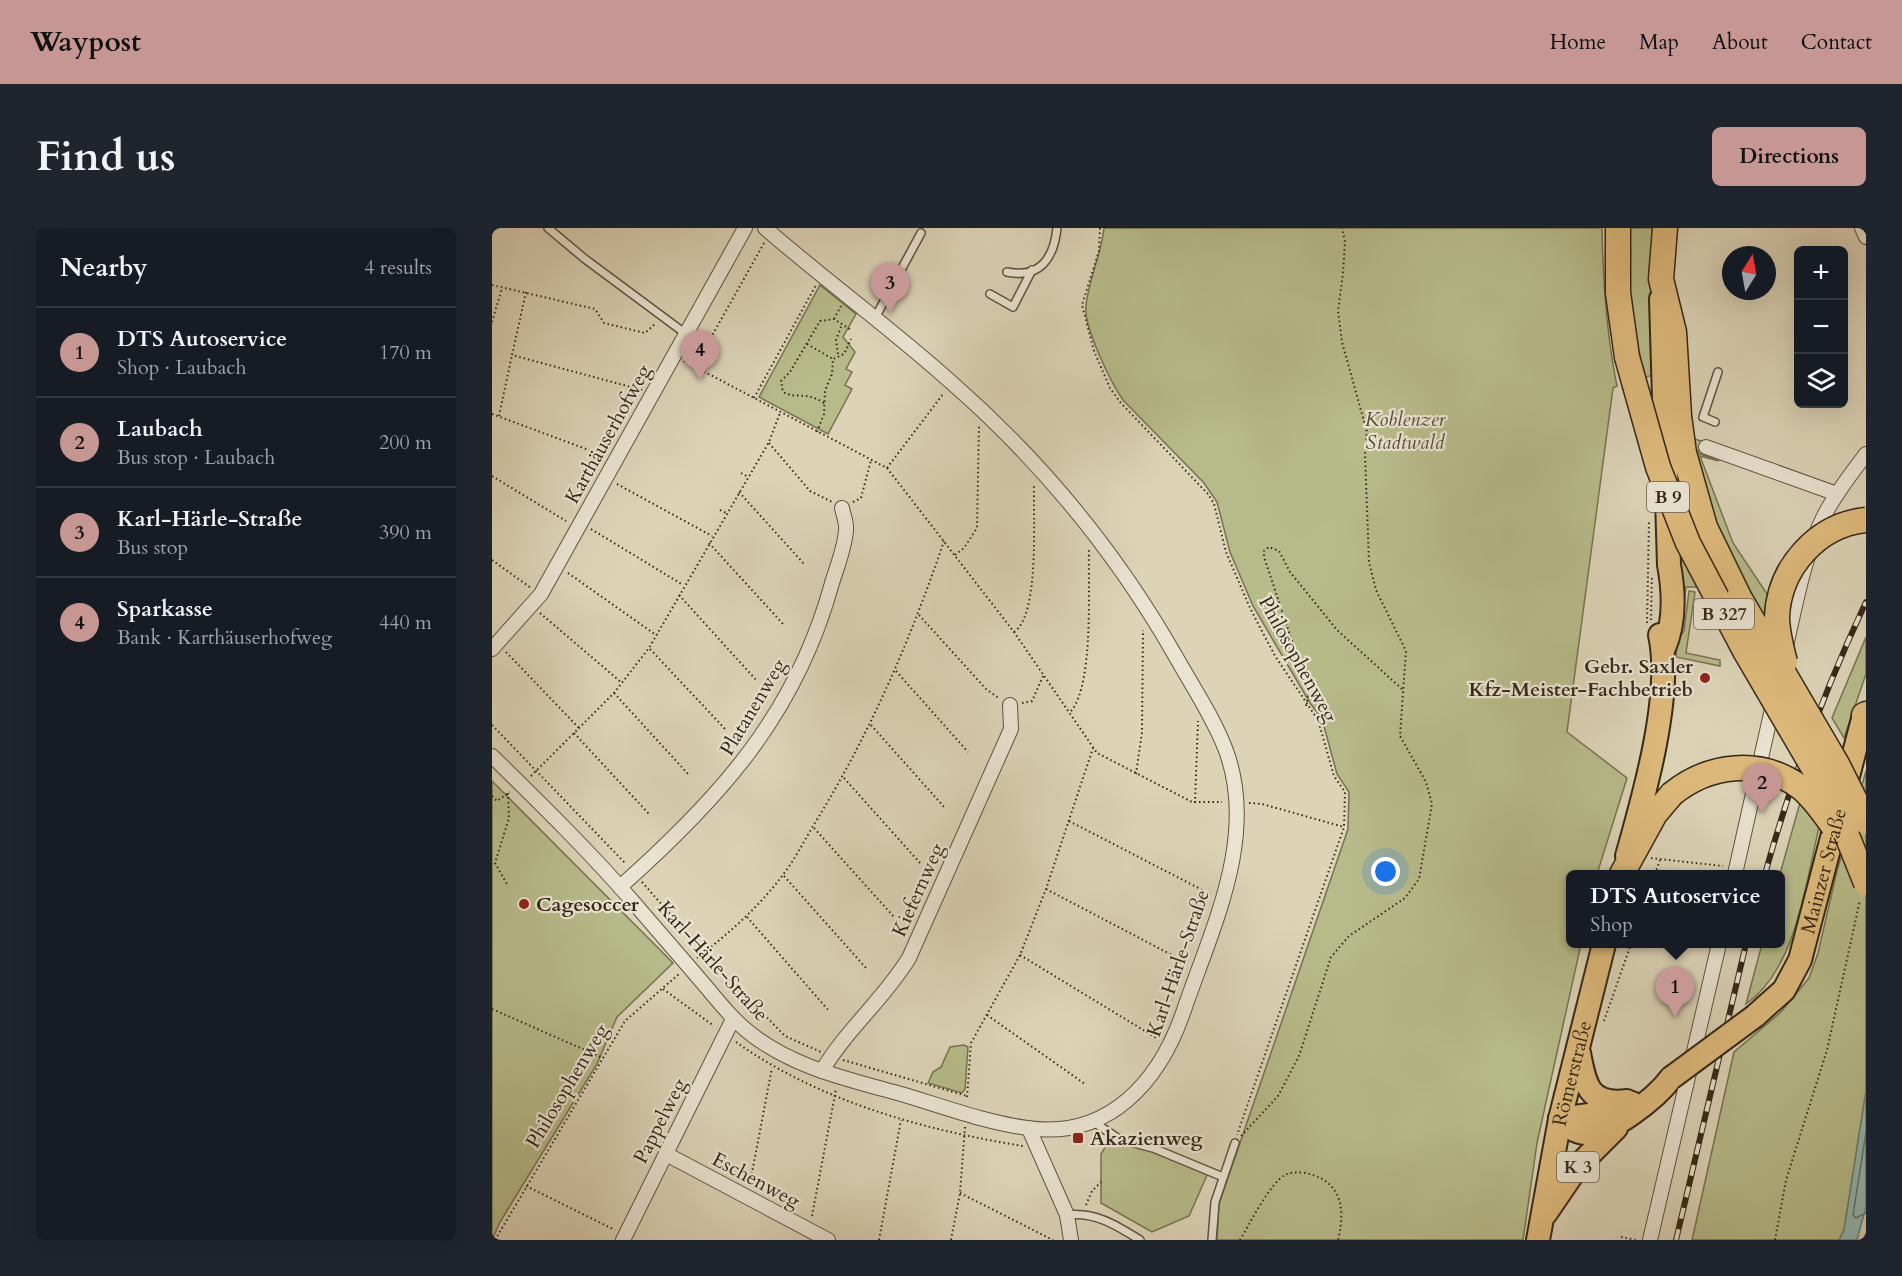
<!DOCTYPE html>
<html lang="en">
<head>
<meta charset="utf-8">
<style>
  body { margin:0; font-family:Cardo,serif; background:#20242c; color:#f1f3f6 }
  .controls { position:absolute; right:18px; top:18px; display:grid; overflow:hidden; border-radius:9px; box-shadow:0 6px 24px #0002 }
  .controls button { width:54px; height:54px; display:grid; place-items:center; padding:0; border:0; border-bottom:2px solid #363941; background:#171b24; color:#f1f3f6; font:30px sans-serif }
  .compass { position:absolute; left:1230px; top:18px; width:54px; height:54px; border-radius:50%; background:#171b24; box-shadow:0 6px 24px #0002; rotate:11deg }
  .you { position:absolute; left:894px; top:644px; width:21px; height:21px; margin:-15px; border:4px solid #fff; border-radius:50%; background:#1a73e8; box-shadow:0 0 0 9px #1a73e833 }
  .badge { display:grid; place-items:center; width:39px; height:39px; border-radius:50%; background:#c59692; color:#111; font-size:20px; font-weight:700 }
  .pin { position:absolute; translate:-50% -50px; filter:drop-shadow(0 2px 3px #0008) }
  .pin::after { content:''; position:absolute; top:32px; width:21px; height:18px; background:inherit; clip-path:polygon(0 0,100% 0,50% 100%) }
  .popup { position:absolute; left:1074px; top:642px; width:219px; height:78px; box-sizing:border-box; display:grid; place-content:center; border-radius:9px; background:#171b24; filter:drop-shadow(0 2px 4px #0005); font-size:20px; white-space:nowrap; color:#9ea1a6 }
  .popup b { font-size:22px; color:#f1f3f6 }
  .popup::after { content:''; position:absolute; left:50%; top:100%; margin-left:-12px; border:12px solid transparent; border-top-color:#171b24 }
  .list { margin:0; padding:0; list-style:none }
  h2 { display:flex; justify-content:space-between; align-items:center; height:78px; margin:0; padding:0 24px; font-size:26px }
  h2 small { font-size:20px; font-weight:400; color:#9ea1a6 }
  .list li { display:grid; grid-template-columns:39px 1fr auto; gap:18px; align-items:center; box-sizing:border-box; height:90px; padding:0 24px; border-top:2px solid #363941 }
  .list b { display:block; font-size:22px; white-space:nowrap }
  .list p { margin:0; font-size:20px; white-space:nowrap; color:#9ea1a6 }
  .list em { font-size:20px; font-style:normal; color:#9ea1a6 }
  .icon { flex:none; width:33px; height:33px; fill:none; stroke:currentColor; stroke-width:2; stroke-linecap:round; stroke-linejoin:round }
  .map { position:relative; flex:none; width:1374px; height:1012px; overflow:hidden; border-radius:9px }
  header { display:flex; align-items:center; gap:36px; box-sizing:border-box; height:84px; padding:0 30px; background:#c59692; color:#111 }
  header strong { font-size:28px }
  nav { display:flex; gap:33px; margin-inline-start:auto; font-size:21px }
  .intro { display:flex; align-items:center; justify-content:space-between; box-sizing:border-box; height:144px; padding:0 36px }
  h1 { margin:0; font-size:42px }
  .button { padding:15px 27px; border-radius:9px; background:#c59692; color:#111; font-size:21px; font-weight:700 }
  main { display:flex; gap:36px; padding:0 36px }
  aside { flex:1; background:#171b24; border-radius:9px; box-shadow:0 6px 24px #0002 }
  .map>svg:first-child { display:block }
  .green { fill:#b7bb8a; stroke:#767250; stroke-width:1.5 }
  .water { fill:#93b8b3; stroke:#6e7e75; stroke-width:1.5 }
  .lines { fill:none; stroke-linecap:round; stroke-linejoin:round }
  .shore { stroke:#647065; stroke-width:1.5 }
  .service-casing { stroke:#60533f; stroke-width:10 }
  .minor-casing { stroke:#60533f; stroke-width:16 }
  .primary-casing { stroke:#362817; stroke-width:26 }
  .trunk-casing { stroke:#362817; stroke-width:27 }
  .path { stroke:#362817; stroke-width:2; stroke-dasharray:1.5 3; stroke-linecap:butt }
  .service { stroke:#e9e3d1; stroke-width:7 }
  .minor { stroke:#e9e3d1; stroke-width:14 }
  .primary { stroke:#deba7c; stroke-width:22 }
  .trunk { stroke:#deba7c; stroke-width:24 }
  .rail-casing { stroke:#362817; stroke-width:6 }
  .rail { stroke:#e9e3d1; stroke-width:4; stroke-dasharray:11; stroke-linecap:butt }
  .primary-bridge-casing { stroke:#362817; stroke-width:26; stroke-linecap:butt }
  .trunk-bridge-casing { stroke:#362817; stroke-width:27; stroke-linecap:butt }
  .primary-bridge { stroke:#deba7c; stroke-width:22 }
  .trunk-bridge { stroke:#deba7c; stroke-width:24 }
  .poi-dot { fill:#8f2418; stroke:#e9e3d1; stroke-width:2 }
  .labels { text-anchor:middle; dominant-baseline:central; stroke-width:4.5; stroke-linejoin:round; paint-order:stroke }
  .shield { fill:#e9e3d1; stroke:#6c604f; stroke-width:1.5 }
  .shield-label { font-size:18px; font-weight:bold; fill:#362817 }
  .park-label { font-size:20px; font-style:italic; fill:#564d34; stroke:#e9e3d1 }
  .street-label { font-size:20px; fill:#362817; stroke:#e9e3d1 }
  .poi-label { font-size:20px; font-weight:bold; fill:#362817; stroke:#e9e3d1; text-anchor:start }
</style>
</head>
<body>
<header>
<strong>Waypost</strong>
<nav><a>Home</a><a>Map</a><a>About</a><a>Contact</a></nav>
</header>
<div class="intro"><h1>Find us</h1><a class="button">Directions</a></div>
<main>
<aside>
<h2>Nearby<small>4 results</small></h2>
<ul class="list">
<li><span class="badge">1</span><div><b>DTS Autoservice</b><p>Shop · Laubach</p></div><em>170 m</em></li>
<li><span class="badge">2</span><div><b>Laubach</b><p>Bus stop · Laubach</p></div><em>200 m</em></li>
<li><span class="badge">3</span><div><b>Karl-Härle-Straße</b><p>Bus stop</p></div><em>390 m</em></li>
<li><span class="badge">4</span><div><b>Sparkasse</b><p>Bank · Karthäuserhofweg</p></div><em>440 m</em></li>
</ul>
</aside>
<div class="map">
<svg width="1374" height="1012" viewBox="0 0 1374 1012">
  <rect width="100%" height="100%" fill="#ddd4b8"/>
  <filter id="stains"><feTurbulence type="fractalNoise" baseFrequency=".00333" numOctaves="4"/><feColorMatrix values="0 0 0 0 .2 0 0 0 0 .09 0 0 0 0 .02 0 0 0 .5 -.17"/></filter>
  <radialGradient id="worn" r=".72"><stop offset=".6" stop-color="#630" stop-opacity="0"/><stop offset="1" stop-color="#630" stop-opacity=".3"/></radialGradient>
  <g class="green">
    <path d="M 612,0 L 1110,0 C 1111,54 1114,105 1125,158 L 1121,160 L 1075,504 L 1135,550 L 1105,646 L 1078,646 L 1078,716 L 1089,716 L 1045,915 L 1031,1012 L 725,1012 L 727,976 L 856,601 L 857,564 L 845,546 L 830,491 L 818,475 L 761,378 L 738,324 L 725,274 L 712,255 L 631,172 C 619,155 591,98 594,77 C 597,51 609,27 612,0 Z"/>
    <polygon points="1134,0 1163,0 1160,72 1161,147 1151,150 1142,128"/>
    <polygon points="328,57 364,86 351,109 363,124 354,141 360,144 353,157 360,161 336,206 267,169"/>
    <polygon points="1197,209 1209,213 1206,225 1227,233 1208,228 1241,315 1277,369 1274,388 1270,387 1227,311"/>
    <polygon points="1184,311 1205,355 1204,359 1194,359 1190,391"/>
    <polygon points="1197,363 1203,364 1194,425 1228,432 1228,438 1184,429 1186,406 1189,407 1192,403"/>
    <polygon points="1374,409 1374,446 1352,510 1340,490"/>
    <polygon points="1374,543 1374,863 1352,1002 1347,1012 1200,1012 1242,824 1288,785 1317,750 1326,725 1345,643"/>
    <polygon points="0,553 181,735 125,789 105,836 8,994 0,1012"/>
    <path d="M 1309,571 L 1328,595 C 1314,652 1305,741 1254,776 L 1270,716 L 1288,716 L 1288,646 Z"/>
    <polygon points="472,817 476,819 473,861 470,865 436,855 441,844 449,839 458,819"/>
    <polygon points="618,911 660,923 716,945 697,988 660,1004 609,975 609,926"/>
  </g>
  <polygon class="water" points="1374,863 1374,979 1365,1012 1347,1012 1352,1002"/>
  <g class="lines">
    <polyline class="shore" points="1374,904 1361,987 1364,990 1374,985"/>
    <g class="service-casing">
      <g id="service">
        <polyline points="56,0 93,31 194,106"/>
        <path d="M 515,44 C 548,51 562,30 565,0"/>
        <polyline points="498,66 521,79 540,42"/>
        <polyline points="383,90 429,5"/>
        <polyline points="1223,194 1211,189 1226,144"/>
        <polyline points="600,893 627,911 661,920 731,949"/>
        <path d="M 575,987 C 604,984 624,997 648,1012"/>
        <polyline points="720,1012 723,974 743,915"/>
      </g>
    </g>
    <g class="minor-casing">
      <g id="minor">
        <polyline points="1370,0 1374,9"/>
        <polyline points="1214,219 1345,266"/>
        <path d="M 1294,418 C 1304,375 1312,328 1332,288 C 1343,266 1359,246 1374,226"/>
        <polyline points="0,421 49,366 253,0"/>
        <path d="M 0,528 C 49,576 98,624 143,676 C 165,702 188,728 210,754 C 224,770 237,788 254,802 C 298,839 355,851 409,866 C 450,878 492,894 535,900 C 617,912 668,853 692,782 C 720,700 767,607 733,520 C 721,489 701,459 684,429 C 626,327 549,233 460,155 C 400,101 334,53 273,0"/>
        <polyline points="1243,646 1282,472"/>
        <path d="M 128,659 C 227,571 304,487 340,355 C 345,339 353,319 354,302 C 355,295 351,286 350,280"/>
        <path d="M 330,843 C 354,802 392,771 417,730 L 519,501 L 518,477"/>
        <polyline points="537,901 575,987 579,1012"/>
        <polyline points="174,926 336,1012"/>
        <polyline points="131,1012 241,791"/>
        <polyline points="1158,1012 1227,716"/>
      </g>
    </g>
    <g class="primary-casing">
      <g id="primary">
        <path d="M 1169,71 L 1177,337 C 1182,364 1183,395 1172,420"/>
        <path d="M 1135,628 C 1152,568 1181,467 1168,407"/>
        <path id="s1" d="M 1263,788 L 1292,762 L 1308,732 L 1372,487"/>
        <path d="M 1087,825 C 1093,857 1097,878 1135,873"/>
        <path d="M 1068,891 C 1075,898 1082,904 1093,905 C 1117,908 1165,869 1179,850"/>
        <polyline points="1068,891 1119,884 1140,875"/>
        <polyline points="1054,985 1086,938 1124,900"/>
        <path id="s2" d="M 1046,1012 L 1068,891 L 1112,716"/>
      </g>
    </g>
    <g class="trunk-casing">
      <g id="trunk">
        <polyline points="1126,0 1126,65 1135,129"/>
        <polyline points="1173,0 1169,51 1182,104 1187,188 1192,225 1213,299 1247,369"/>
        <polyline points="1372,487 1374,486"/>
        <polyline points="1130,646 1163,586 1180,566"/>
      </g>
    </g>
    <g class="path">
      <polyline points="608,0 607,23 590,77 602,123 618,160 628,174 716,266 722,276 734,324 758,380 783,428 826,492 842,548 853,564 852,599 745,907"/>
      <polyline points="0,57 103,81 112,95 153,105 164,95"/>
      <polyline points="34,64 20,127 150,162"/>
      <polyline points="342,91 349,78"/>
      <polyline points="0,94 10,60"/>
      <polyline points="315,116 341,131"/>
      <polyline points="346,126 344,112 350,96"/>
      <polyline points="192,133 395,240 522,404 605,525 700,574 730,574"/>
      <polyline points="203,138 272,15"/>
      <polyline points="262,170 324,57"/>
      <path d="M 332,175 C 311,162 305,172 291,164 L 289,153 L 298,144 L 328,93 L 342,91 L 359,102"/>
      <polyline points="0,186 113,228"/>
      <polyline points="7,188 20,127"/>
      <polyline points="325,204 332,186 333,163 340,146 341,131 352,126 359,111"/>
      <polyline points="277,215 318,263 340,274"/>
      <polyline points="395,240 451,166"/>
      <polyline points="249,245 256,249"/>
      <polyline points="0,248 74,293"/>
      <polyline points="125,256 220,308"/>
      <polyline points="247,264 313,337"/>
      <polyline points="361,274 369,270 379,232"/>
      <polyline points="228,282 234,285"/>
      <polyline points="99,301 191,357"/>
      <polyline points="217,315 292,397"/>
      <polyline points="463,327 472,320 485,300 487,197"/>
      <polyline points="0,332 39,360"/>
      <polyline points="76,345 164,407"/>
      <polyline points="187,367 265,453"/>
      <polyline points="48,385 130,455"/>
      <polyline points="427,387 494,461 508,471"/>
      <polyline points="1159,392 1160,347"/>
      <polyline points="1155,395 1157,293"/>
      <path d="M 522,404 C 548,387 541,288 542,256"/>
      <polyline points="158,421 234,502"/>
      <polyline points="14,424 87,500"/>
      <polyline points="404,443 476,524"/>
      <polyline points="122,465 197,547"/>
      <polyline points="530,475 540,473 552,446"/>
      <polyline points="814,478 817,464 772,329 772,323 777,319 787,323 798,344 845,402 910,461"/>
      <path d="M 579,483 C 602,456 596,358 597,321"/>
      <polyline points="0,497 134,636"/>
      <polyline points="379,497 453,580"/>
      <polyline points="82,505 157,586"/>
      <polyline points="644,546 650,504 651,402"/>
      <polyline points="39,548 122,465 157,420 277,214 288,185"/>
      <polyline points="352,550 428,635"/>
      <polyline points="16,565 17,590 3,635 16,658"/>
      <polyline points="0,568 5,573 18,564"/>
      <polyline points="703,575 706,493"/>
      <polyline points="757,575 770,576 852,599"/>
      <polyline points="577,593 718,666"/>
      <polyline points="322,600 402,689"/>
      <polyline points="1159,630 1231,638"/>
      <polyline points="1163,646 1168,632"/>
      <polyline points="292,648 374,740"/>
      <polyline points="150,654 212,725 293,808 329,824"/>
      <polyline points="554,661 695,735"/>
      <polyline points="255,689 337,783"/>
      <polyline points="528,727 666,811"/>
      <path d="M 205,730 C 236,706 266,680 290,648 C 302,633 311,615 321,598 C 377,508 418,413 452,313"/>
      <polyline points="171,761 222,798"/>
      <polyline points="0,781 111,830"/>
      <polyline points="495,787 593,856"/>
      <polyline points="1112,793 1139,716"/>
      <path d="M 244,814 C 327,873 431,902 531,918"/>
      <polyline points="351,832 475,868"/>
      <polyline points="475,869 479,815 528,727 554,661 601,520"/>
      <polyline points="749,908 786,868 807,828 839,729 857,708 913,670 927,651 940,576 934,554 908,508 914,423 884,362 877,334 873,226 875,204 850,114 846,83 851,45 853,14 850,0"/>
      <polyline points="258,955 280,840"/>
      <polyline points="34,958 123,1002"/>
      <polyline points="468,965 561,1012"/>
      <polyline points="594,977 600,963 609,954"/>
      <polyline points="320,988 344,861"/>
      <polyline points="1129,1009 1144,1012"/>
      <polyline points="3,1012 133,793 187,746"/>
      <polyline points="387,1012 409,892"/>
      <polyline points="459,1012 468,965 473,899"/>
      <path d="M 748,1012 C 757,997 778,955 793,947 C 801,943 813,944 821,947 C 851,957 853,984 846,1012"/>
      <polyline points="1283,1012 1294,952 1335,822 1368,672"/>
    </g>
    <use href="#service" class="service"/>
    <use href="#minor" class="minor"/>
    <use href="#primary" class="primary"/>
    <use href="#trunk" class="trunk"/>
    <g class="rail-casing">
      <g id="rail">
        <path d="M 1273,646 C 1299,553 1333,461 1374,374"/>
        <polyline points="1184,1012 1254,716"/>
      </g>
    </g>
    <use href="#rail" class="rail"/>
    <g class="primary-bridge-casing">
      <polyline id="primary-bridge" points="1179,850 1263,788"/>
    </g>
    <g class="trunk-bridge-casing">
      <g id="trunk-bridge">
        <polyline points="1135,129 1166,239 1196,315 1253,423 1342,575 1374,655"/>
        <polyline points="1247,369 1345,536 1374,594"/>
        <path d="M 1293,434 C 1289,419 1285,404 1285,389 C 1287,340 1325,297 1374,292"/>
        <path d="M 1180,566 C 1217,536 1268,530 1308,559 C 1321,569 1331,584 1341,598"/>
      </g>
    </g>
    <use href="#primary-bridge" class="primary-bridge"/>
    <use href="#trunk-bridge" class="trunk-bridge"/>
  </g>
  <g class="poi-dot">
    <circle cx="1213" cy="450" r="6"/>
    <circle cx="32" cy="676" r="6"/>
    <rect x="580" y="904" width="12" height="12" rx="3"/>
  </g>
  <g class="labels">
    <g class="shield">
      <rect x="1155" y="254" width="42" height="30" rx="4.5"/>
      <rect x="1202" y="371" width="60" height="30" rx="4.5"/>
      <rect x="1065" y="924" width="42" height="30" rx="4.5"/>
    </g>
    <g class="shield-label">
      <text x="1176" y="269">B 9</text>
      <text x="1232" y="386">B 327</text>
      <text x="1086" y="939">K 3</text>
    </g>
    <g class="park-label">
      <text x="913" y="191">Koblenzer<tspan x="913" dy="23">Stadtwald</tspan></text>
    </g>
    <g class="street-label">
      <text transform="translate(116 206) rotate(-61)">Karthäuserhofweg</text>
      <text transform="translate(806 431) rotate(61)">Philosophenweg</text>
      <text transform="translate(261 479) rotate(-59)">Platanenweg</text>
      <text stroke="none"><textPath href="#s1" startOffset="165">Mainzer Straße</textPath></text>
      <text transform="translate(426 662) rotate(-66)">Kiefernweg</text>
      <text transform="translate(221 733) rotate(48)">Karl-Härle-Straße</text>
      <text transform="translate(686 735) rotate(-71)">Karl-Härle-Straße</text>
      <text stroke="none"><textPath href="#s2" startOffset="170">Römerstraße</textPath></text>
      <text transform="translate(75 858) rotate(-59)">Philosophenweg</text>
      <text transform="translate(168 893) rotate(-63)">Pappelweg</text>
      <text transform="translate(264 952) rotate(28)">Eschenweg</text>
    </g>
    <g class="poi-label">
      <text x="1201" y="438" text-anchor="end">Gebr. Saxler<tspan x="1201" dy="23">Kfz-Meister-Fachbetrieb</tspan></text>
      <text x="44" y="676">Cagesoccer</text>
      <text x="598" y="910">Akazienweg</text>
    </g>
  </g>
  <rect width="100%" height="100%" filter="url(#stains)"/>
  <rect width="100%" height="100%" fill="url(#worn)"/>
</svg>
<div class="controls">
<button>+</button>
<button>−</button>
<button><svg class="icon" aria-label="layers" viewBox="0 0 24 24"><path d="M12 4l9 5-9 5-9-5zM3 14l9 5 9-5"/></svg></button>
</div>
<svg class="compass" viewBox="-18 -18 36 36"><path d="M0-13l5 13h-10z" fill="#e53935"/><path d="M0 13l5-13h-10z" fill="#9ea1a6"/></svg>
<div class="you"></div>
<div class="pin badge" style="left:1183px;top:789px">1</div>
<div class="popup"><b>DTS Autoservice</b>Shop</div>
<div class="pin badge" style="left:1270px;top:585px">2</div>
<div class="pin badge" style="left:398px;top:85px">3</div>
<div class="pin badge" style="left:208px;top:152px">4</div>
</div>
</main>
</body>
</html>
